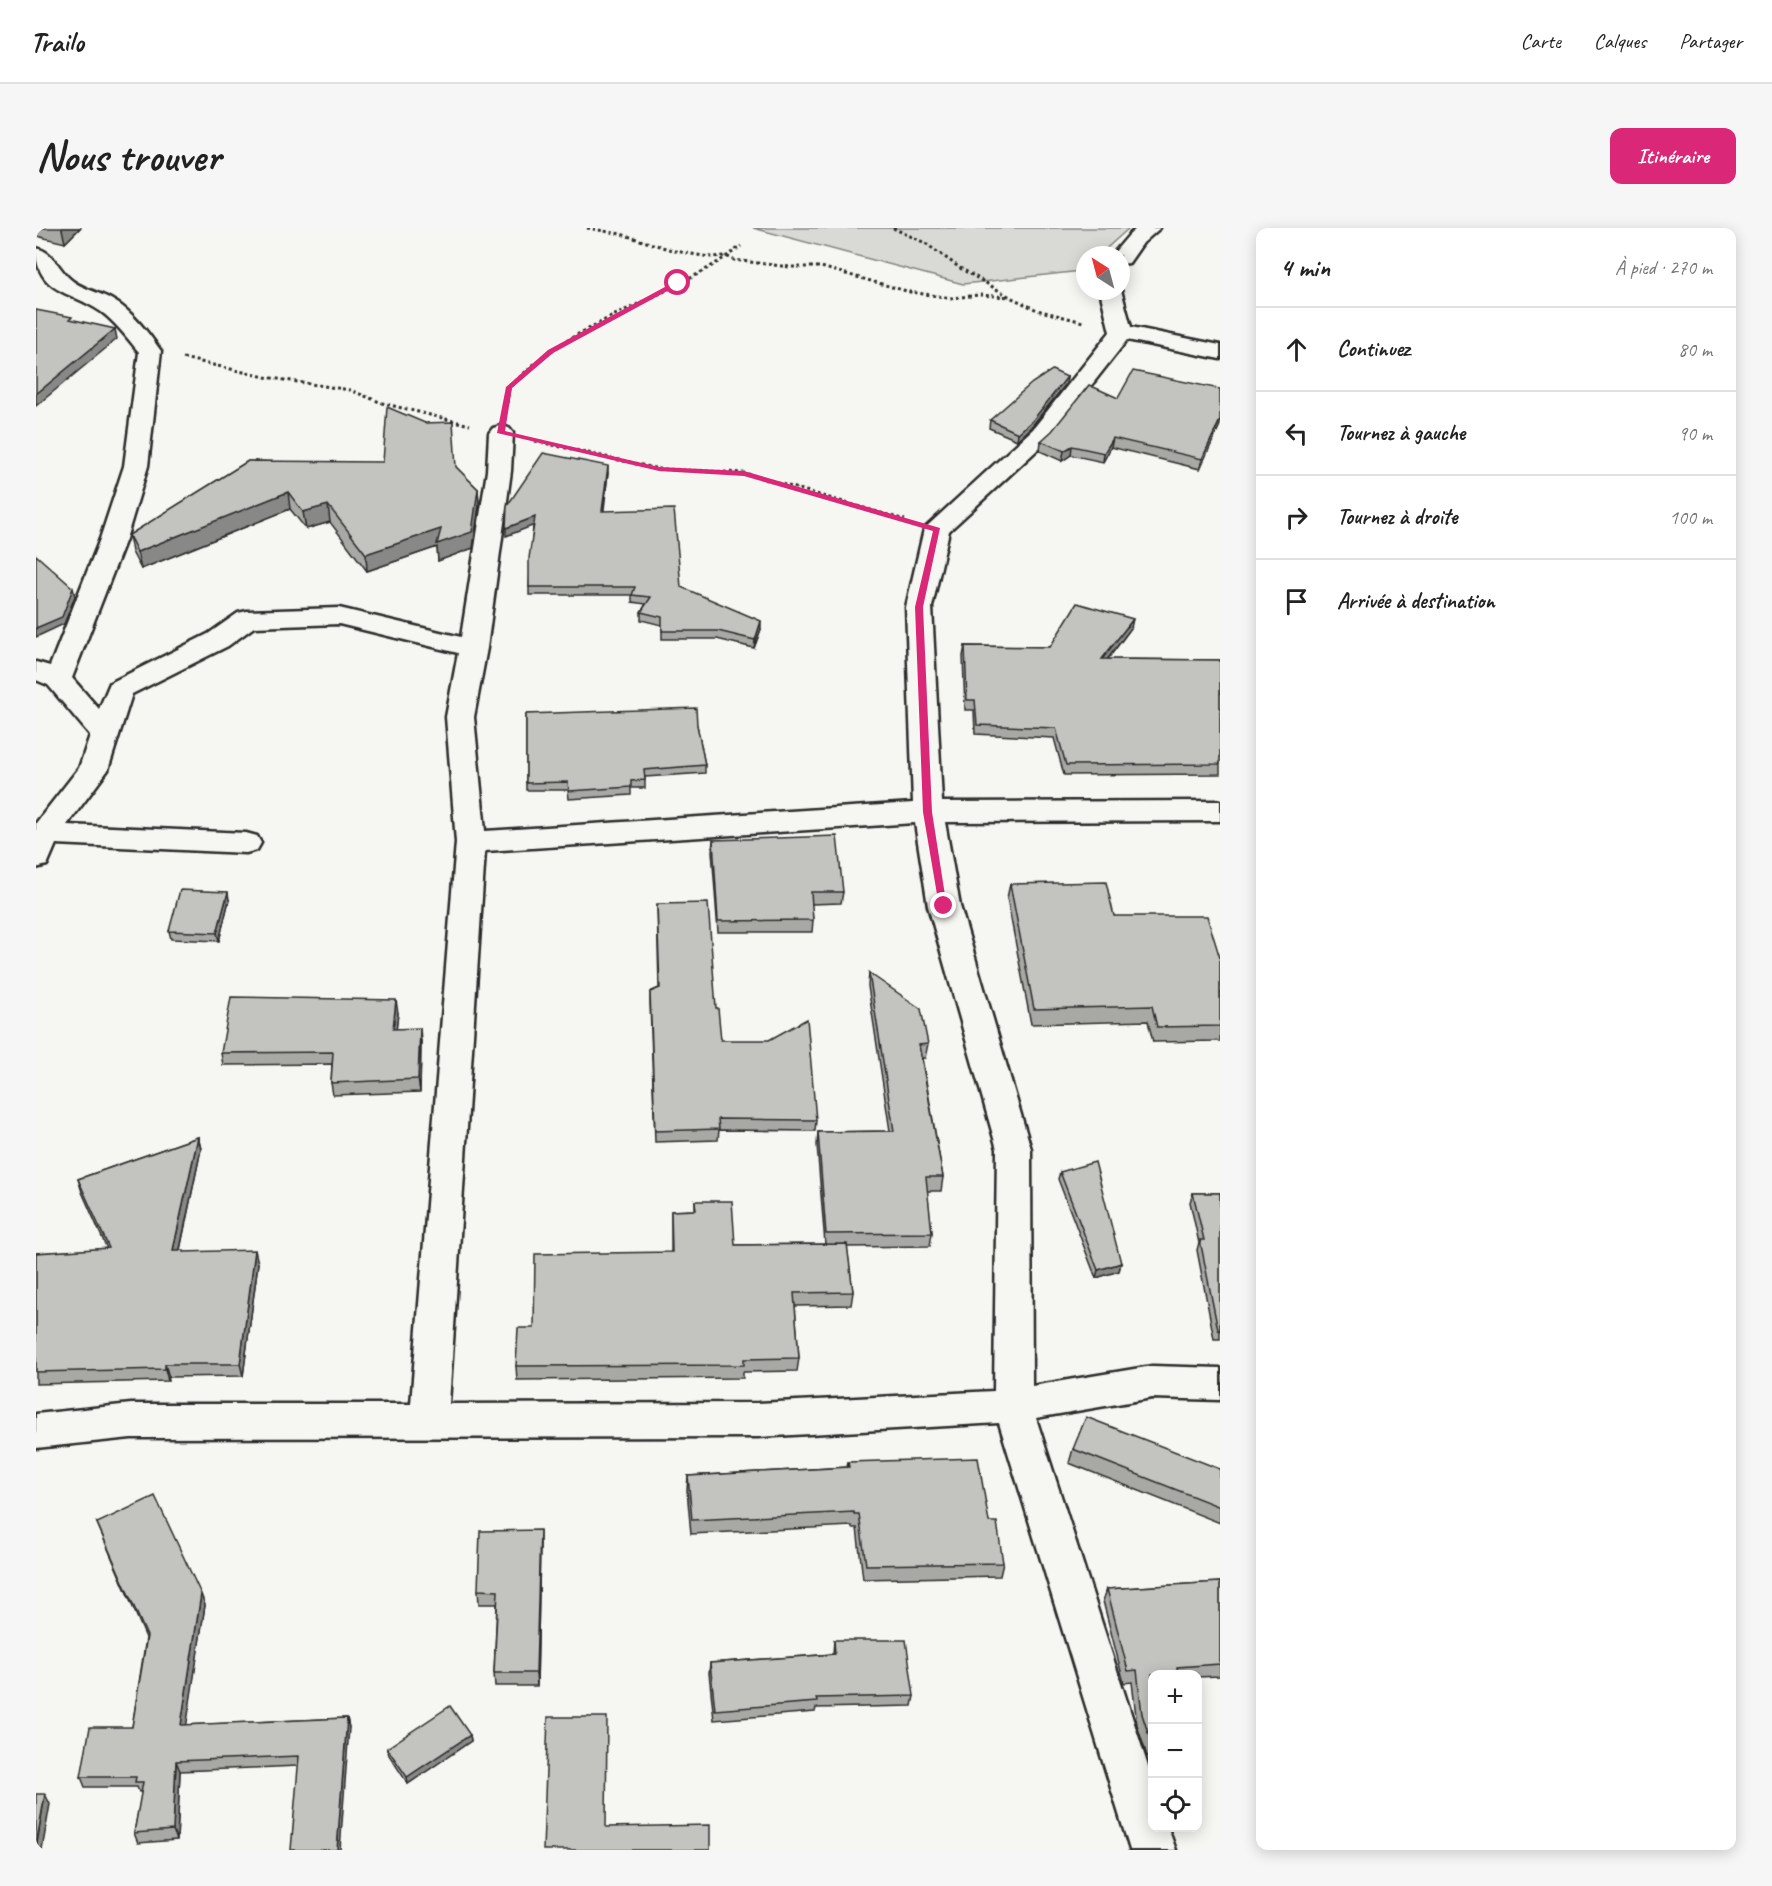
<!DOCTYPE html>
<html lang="fr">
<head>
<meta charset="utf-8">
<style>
  body { margin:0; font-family:Caveat,sans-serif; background:#f6f6f6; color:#222 }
  .controls { position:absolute; right:18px; bottom:18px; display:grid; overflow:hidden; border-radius:12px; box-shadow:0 3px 15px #0003 }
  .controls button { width:54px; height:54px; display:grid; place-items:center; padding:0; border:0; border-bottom:2px solid #e0e0e0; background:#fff; color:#222; font:30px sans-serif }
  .compass { position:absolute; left:1040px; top:18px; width:54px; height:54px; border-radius:50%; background:#fff; box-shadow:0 3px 15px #0003; rotate:324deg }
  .stop { position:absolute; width:18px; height:18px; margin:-14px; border:4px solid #db2777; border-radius:50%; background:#fff }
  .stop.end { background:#db2777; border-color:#fff; box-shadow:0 2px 6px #0008 }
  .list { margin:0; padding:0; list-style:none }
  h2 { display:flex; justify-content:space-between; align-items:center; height:78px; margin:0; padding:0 24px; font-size:26px }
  h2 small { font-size:20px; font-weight:400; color:#767676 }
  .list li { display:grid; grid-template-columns:39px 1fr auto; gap:18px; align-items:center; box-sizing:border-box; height:84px; padding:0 24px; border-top:2px solid #e0e0e0 }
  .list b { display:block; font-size:22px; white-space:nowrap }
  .list em { font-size:20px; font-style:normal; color:#767676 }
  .icon { flex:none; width:33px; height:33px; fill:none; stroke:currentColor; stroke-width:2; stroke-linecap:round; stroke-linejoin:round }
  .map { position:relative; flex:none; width:1184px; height:1622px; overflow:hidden; border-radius:12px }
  header { display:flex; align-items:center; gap:36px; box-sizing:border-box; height:84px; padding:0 30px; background:#fff; border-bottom:2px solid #e0e0e0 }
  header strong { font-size:28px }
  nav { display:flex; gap:33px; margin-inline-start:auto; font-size:21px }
  .intro { display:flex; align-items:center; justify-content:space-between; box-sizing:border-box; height:144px; padding:0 36px }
  h1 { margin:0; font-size:42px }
  .button { padding:15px 27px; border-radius:12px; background:#db2777; color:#fff; font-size:21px; font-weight:700 }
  main { display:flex; gap:36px; padding:0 36px }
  aside { flex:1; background:#fff; border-radius:12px; box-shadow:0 3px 15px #0003 }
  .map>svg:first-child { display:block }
  .green { fill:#d9d9d5; stroke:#828280; stroke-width:1.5 }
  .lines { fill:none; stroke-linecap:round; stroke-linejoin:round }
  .street-casing { stroke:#2b2b2b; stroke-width:5 }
  .path { stroke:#2b2b2b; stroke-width:3; stroke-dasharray:3 3; stroke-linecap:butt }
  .street { fill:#f6f6f2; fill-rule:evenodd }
  .wall { fill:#a8a8a5; stroke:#2b2b2b; stroke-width:1.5 }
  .shaded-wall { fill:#888886; stroke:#2b2b2b; stroke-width:1.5 }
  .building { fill:#c3c3c0; stroke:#2b2b2b; stroke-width:1.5 }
  .route { fill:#db2777 }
</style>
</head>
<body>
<header>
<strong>Trailo</strong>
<nav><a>Carte</a><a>Calques</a><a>Partager</a></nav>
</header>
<div class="intro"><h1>Nous trouver</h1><a class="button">Itinéraire</a></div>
<main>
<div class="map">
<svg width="1184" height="1622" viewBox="0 0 1184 1622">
  <rect width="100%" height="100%" fill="#f6f6f2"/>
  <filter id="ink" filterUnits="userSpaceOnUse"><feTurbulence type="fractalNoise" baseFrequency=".0167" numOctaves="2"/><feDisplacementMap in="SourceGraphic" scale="12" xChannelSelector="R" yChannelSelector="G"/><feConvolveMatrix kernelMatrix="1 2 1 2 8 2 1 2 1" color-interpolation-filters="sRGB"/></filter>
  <g filter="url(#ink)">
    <polygon class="green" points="717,0 1093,0 1063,27 1049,27 1049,40 1045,43 927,56"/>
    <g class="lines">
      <g class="street-casing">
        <g id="street">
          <polygon points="1101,0 1124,0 1107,15 1093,35 1085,36 1085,27 1076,27 1093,7"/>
          <path d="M 0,20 C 17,24 21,38 33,50 C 44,61 65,64 78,73 C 97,84 113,106 125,123 L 112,238 L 90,311 L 36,450 L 63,481 L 74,455 L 172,406 L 202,385 L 211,383 L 303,380 L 425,409 L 451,243 L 453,205 L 457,200 L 465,198 L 473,200 L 477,205 L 475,243 L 451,420 L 438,489 L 449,603 L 877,575 L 870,379 L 888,301 L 997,201 L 1074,104 L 1064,63 L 1085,62 L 1095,99 L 1184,117 L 1184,131 L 1091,112 L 1013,211 L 913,303 L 896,379 L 906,574 L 1184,573 L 1184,593 L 909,594 L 924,678 L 995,921 L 996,1158 L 1116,1138 L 1184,1140 L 1184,1172 L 1116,1170 L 1000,1190 L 1116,1551 L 1116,1600 L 1132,1600 L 1140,1622 L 1094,1622 L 963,1195 L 722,1209 L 95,1210 L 0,1220 L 0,1186 L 95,1176 L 375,1176 L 420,614 L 410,489 L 422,425 L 303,396 L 218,399 L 192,418 L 96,466 L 72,542 L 31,597 L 210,605 L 221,608 L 225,615 L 221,622 L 210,625 L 20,616 L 11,637 L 0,640 L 0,595 L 43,540 L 54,507 L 12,457 L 0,452 L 0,434 L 14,438 L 64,311 L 88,238 L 103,124 C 91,110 79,93 64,83 C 35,63 0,65 0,20 ZM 879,595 L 892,678 L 961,921 L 958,1163 L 722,1175 L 413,1176 L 449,623 Z"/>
        </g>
      </g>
      <g class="path">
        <polyline points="551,0 585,6 639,23 673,29 690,28 698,32 753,39 785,39 874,64 916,70 943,67 974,69"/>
        <polyline points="857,0 889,15 924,40 974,69 1001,82 1047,94"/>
        <polyline points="147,130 229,149 314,162 346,175 434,197"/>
        <path d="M 471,175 L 473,159 C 487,147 500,133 515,123 C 575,82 648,62 705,18"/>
        <polyline points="499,213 623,241 708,245 869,292"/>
      </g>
      <use href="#street" class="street"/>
    </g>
    <g class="wall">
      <polygon points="0,0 44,0 29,15 0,8"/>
      <polygon points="1031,149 1030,156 995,199 981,212 953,200 954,192"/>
      <polygon points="1184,161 1164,241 1075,219 1067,234 1035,227 1026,233 1004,223 1005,213 1082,170"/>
      <polygon points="212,233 420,239 442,261 443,277 437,320 402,333 401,319 331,343 294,294 270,301 254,281 105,341 96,324 93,307"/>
      <polygon points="572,245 567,283 645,359 725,401 718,420 681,411 626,411 626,397 605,392 605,384 610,376 596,374 596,367 493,367 493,359 497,297 470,308"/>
      <polygon points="1095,400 1072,431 1184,432 1184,546 1028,547 1018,510 939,506 938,482 929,482 927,428 929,418 1014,419"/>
      <polygon points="490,486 661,497 669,537 669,545 609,549 609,560 595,560 595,567 533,571 532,562 490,562"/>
      <polygon points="677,612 807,664 805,675 775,676 777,692 776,704 682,704 676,623"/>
      <polygon points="974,656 1078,688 1184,730 1184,813 1117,814 1112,793 995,796 971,670"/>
      <polygon points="193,672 183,713 135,711 133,703"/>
      <polygon points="621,676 680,780 685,812 780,892 779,903 683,902 682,912 619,914 614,775 614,764 623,760"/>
      <polygon points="833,745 892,816 889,830 886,830 907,949 905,963 891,963 896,1005 894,1018 811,1019 817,1064 815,1077 759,1078 763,1130 761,1143 707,1144 707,1150 481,1152 480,1138 498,1100 635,1024 635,983 659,982 659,973 699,1017 789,1016 781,917 782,904 854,903 832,758"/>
      <polygon points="362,785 360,801 385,813 384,864 297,867 295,855 296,836 187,837 185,825"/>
      <polygon points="162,909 165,921 144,1022 147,1024 222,1035 207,1148 133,1149 132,1153 0,1156 0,1025 71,1021 46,964 42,951"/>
      <polygon points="1024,944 1085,1035 1083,1043 1060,1050 1022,951"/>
      <polygon points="1157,965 1184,965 1184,1111 1178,1111 1161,1022 1163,1015 1154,974"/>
      <polygon points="1037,1221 1184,1241 1184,1295 1033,1235"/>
      <polygon points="812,1234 953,1294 967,1335 964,1348 827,1351 821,1300 816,1300 816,1298 655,1306 651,1262 652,1248 811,1239"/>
      <polygon points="61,1295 169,1377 150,1497 311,1490 313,1500 262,1538 144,1543 141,1612 102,1615 98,1605 106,1564 103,1564 101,1559 49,1559 45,1549 96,1499 110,1410"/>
      <polygon points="504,1316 501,1458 459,1458 458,1445 461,1376 443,1376 442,1362"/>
      <polygon points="1184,1354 1184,1448 1161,1449 1161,1446 1116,1446 1116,1529 1111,1528 1101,1497 1096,1454 1088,1455 1067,1373 1071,1361"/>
      <polygon points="798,1412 878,1468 876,1478 780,1480 779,1484 678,1492 673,1445 674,1435 797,1426"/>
      <polygon points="434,1507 435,1513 372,1556 353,1527 351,1520"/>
    </g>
    <g class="shaded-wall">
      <polygon points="27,0 44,0 29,15 26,1"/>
      <polygon points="79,101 81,111 0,178 0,166"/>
      <polygon points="1031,149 1030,156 995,199 981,212 982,205"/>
      <polygon points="1184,192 1184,197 1164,241 1166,231"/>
      <polygon points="1077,210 1075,219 1067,234 1068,225"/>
      <polygon points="1036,218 1035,227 1026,233 1028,223"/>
      <polygon points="572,238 572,245 567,291 566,283"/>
      <polygon points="442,261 443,277 437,320 402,333 401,319 331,343 330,326"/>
      <polygon points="252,264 254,281 105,341 101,324"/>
      <polygon points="292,277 294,294 270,301 267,284"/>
      <polygon points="499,289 499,297 470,308 470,300"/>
      <polygon points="37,360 39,368 28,396 0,409 0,400"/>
      <polygon points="1097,391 1095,400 1064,441 1066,431"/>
      <polygon points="725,393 725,401 718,420 719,412"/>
      <polygon points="192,664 193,672 183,713 181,705"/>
      <polygon points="360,772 362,785 359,814 357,801"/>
      <polygon points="384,800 385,813 384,864 382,851"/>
      <polygon points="162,909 165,921 141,1035 137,1022"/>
      <polygon points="219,1022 222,1035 207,1148 204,1136"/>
      <polygon points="1085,1035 1083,1043 1060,1050 1062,1042"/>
      <polygon points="129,1136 133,1149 132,1153 129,1141"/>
      <polygon points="504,1302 504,1316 501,1458 500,1445"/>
      <polygon points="165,1366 169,1377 149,1507 145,1497"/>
      <polygon points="311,1490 313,1500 304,1622 301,1622"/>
      <polygon points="434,1507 435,1513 372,1556 371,1549"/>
      <polygon points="140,1533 144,1543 141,1612 137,1602"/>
      <polygon points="9,1566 14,1576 6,1622 0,1622"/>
    </g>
    <g class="building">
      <polygon points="0,82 36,89 34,91 79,101 0,166"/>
      <polygon points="1016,142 1031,149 997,192 982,205 954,192 996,155"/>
      <polygon points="1097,143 1184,161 1184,192 1166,231 1077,210 1068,225 1036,218 1028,223 1005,213 1016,203 1053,157 1082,170"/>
      <polygon points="351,179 389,195 417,194 420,239 442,261 436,304 401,316 405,301 330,326 292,277 267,284 252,264 101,324 93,307 212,233 347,234"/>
      <polygon points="507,225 572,238 566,283 638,281 645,359 725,393 719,412 682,403 626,403 626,389 605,384 615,369 596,367 599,359 493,359 493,330 499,289 470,300 471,278"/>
      <polygon points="0,327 37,360 26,389 0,400"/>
      <polygon points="1041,375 1097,391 1066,431 1184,432 1184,536 1030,537 1020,500 941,497 939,472 931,472 929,418 1014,419"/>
      <polygon points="660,480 661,497 669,537 608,542 609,552 595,553 595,559 533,563 532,554 490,555 490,486"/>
      <polygon points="801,608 807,664 775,664 777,692 682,693 677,612"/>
      <polygon points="1070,654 1078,688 1171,688 1184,730 1184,798 1121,799 1116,778 998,781 974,656"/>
      <polygon points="144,662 192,664 181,705 133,703"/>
      <polygon points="672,675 680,780 682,780 685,812 733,812 771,791 780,892 682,891 683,901 619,903 614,764 624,760 621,676"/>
      <polygon points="833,745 885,781 892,816 883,817 907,949 890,949 896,1005 790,1006 782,904 858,903"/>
      <polygon points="195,769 360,772 357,801 384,800 382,851 295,855 297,824 185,825"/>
      <polygon points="162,909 137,1022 147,1022 147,1024 219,1022 204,1136 129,1136 129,1141 0,1144 0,1025 73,1020 42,951"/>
      <polygon points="1059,934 1085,1035 1062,1042 1024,944"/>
      <polygon points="1157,965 1184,965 1184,1102 1182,1102 1164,1012 1168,1012"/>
      <polygon points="659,973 696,973 699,1017 811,1016 817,1064 758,1065 763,1130 708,1131 708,1137 480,1138 482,1100 498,1100 499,1026 636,1024 635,983 660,982"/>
      <polygon points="1050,1189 1184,1241 1184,1279 1037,1221"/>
      <polygon points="942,1230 953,1294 961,1294 967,1335 830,1337 823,1286 818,1286 818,1284 656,1292 652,1248 813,1239 812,1234"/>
      <polygon points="119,1268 165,1366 145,1497 311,1490 301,1622 255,1622 263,1528 140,1533 137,1602 98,1605 107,1554 99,1554 100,1549 45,1549 54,1499 96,1499 111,1408 61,1295"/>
      <polygon points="504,1302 500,1445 458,1445 462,1363 442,1362 444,1303"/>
      <polygon points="1184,1354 1184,1436 1141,1439 1142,1446 1116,1446 1116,1517 1106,1486 1101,1442 1092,1443 1071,1361"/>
      <polygon points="798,1412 870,1412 878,1468 780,1470 781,1474 679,1482 674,1435 799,1426"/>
      <polygon points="414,1478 434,1507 371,1549 351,1520"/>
      <polygon points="512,1489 571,1489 570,1599 674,1597 674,1622 507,1622"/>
      <polygon points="0,1566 9,1566 0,1618"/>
    </g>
  </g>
  <polygon class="route" points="640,53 646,55 517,125 476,160 469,203 623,239 708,243 904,300 887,379 896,584 911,680 903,678 887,584 879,379 897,303 708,248 623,243 461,205 470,159 512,122"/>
</svg>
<div class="controls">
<button>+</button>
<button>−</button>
<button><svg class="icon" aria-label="locate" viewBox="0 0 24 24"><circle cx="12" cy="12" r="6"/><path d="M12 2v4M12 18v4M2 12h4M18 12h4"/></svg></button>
</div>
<svg class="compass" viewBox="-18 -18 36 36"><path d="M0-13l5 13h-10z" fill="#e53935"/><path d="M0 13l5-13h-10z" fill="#767676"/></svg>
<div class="stop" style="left:642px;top:55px"></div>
<div class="stop end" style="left:908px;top:678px"></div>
</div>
<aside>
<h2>4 min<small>À pied · 270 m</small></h2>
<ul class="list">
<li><svg class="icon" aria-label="ahead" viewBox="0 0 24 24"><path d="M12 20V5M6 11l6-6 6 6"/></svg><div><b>Continuez</b></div><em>80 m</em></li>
<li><svg class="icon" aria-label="left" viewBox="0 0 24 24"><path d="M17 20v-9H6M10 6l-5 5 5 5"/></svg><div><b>Tournez à gauche</b></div><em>90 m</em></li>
<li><svg class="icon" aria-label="right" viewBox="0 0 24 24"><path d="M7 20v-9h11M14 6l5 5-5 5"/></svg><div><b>Tournez à droite</b></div><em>100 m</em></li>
<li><svg class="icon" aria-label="arrive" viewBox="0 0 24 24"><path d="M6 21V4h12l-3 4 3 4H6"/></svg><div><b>Arrivée à destination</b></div></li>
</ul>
</aside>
</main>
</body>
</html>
